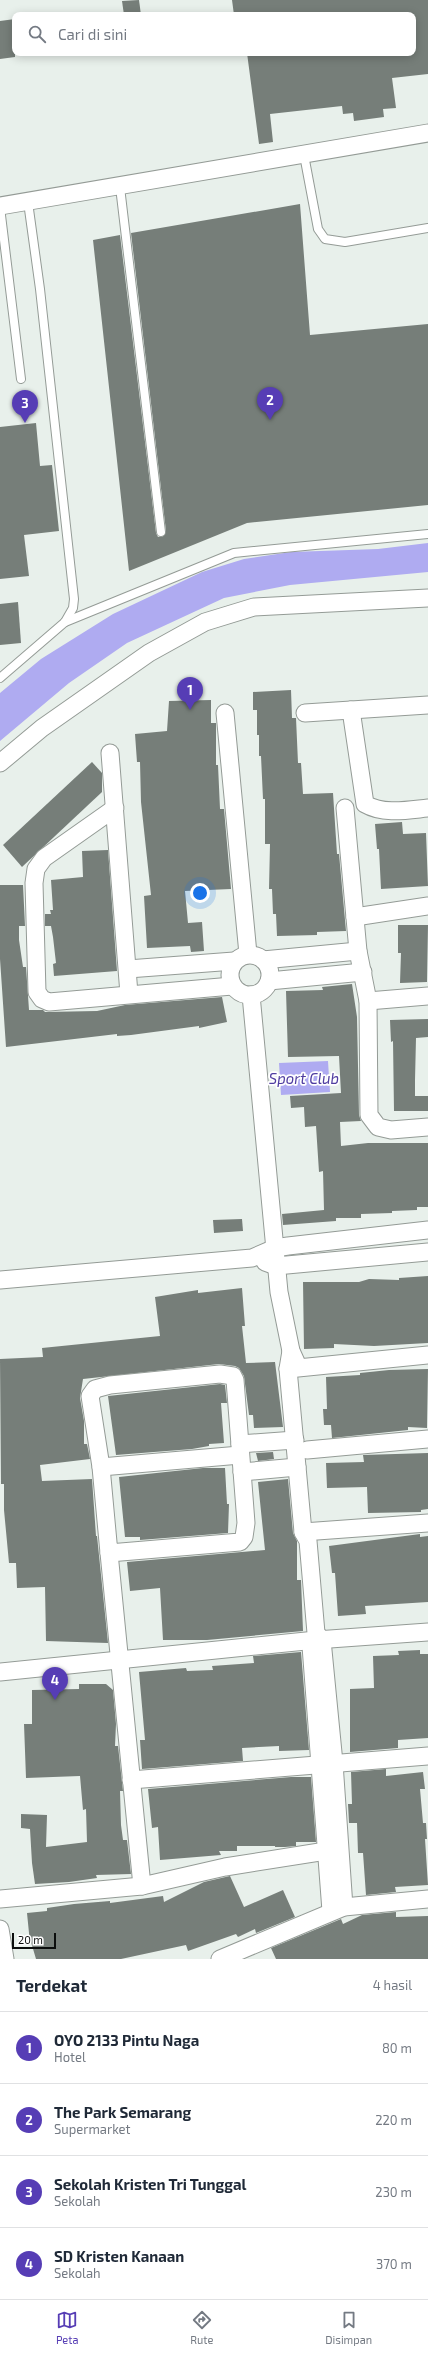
<!DOCTYPE html>
<html lang="id">
<head>
<meta charset="utf-8">
<style>
  body { margin:0; font-family:"Exo 2",sans-serif; background:#f2f2f3; color:#1f2937 }
  .scale { position:absolute; left:12px; bottom:10px; width:44px; box-sizing:border-box; padding-left:4px; border:2px solid #0c0e0d; border-top:0; font-size:11px; line-height:14px; white-space:nowrap; color:#0c0e0d; -webkit-text-stroke:3px #fff; paint-order:stroke }
  .you { position:absolute; left:200px; top:893px; width:14px; height:14px; margin:-10px; border:3px solid #fff; border-radius:50%; background:#1a73e8; box-shadow:0 0 0 6px #1a73e833 }
  .badge { display:grid; place-items:center; width:26px; height:26px; border-radius:50%; background:#563db5; color:#fff; font-size:13px; font-weight:700 }
  .pin { position:absolute; translate:-50% -33px; filter:drop-shadow(0 1px 2px #0008) }
  .pin::after { content:''; position:absolute; top:21px; width:14px; height:12px; background:inherit; clip-path:polygon(0 0,100% 0,50% 100%) }
  .list { margin:0; padding:0; list-style:none }
  h2 { display:flex; justify-content:space-between; align-items:center; height:52px; margin:0; padding:0 16px; font-size:17px }
  h2 small { font-size:13px; font-weight:400; color:#747a83 }
  .list li { display:grid; grid-template-columns:26px 1fr auto; gap:12px; align-items:center; box-sizing:border-box; height:72px; padding:0 16px; border-top:1px solid #e0e1e3 }
  .list b { display:block; font-size:15px; white-space:nowrap }
  .list p { margin:0; font-size:13px; white-space:nowrap; color:#747a83 }
  .list em { font-size:13px; font-style:normal; color:#747a83 }
  .icon { flex:none; width:22px; height:22px; fill:none; stroke:currentColor; stroke-width:2; stroke-linecap:round; stroke-linejoin:round }
  .map { position:relative; flex:none; width:428px; height:1959px; overflow:hidden }
  .search { position:absolute; background:#fff; box-shadow:0 2px 10px #0003; left:12px; right:12px; top:12px; height:44px; display:flex; align-items:center; gap:10px; box-sizing:border-box; padding:0 14px; border-radius:8px; color:#747a83; font-size:15px }
  .sheet { height:340px; background:#fff }
  nav { display:flex; justify-content:space-around; align-items:center; box-sizing:border-box; height:56px; border-top:1px solid #e0e1e3; background:#fff; font-size:11px; color:#747a83 }
  nav a { display:grid; justify-items:center; gap:2px }
  nav .on { color:#563db5 }
  .map>svg:first-child { display:block }
  .water { fill:#afabf1 }
  .building { fill:#767e79 }
  .lines { fill:none; stroke-linecap:round; stroke-linejoin:round }
  .lane-casing { stroke:#949b96; stroke-width:10 }
  .street-casing { stroke:#949b96; stroke-width:19 }
  .lane { stroke:#fff; stroke-width:8 }
  .street { stroke:#fff; stroke-width:17 }
  .labels { text-anchor:middle; dominant-baseline:central; stroke-width:3.5; stroke-linejoin:round; paint-order:stroke }
  .water-label { font-size:15px; font-style:italic; fill:#4f3da0; stroke:#fff }
</style>
</head>
<body>
<div class="map">
<svg width="428" height="1959" viewBox="0 0 428 1959">
  <rect width="100%" height="100%" fill="#e8f0eb"/>
  <g class="water">
    <polygon points="428,543 428,572 290,585 224,598 127,643 69,683 0,741 0,693 41,659 113,614 202,572 244,559 291,552 378,549"/>
    <polygon points="328,1061 330,1092 281,1095 279,1063"/>
  </g>
  <g class="building">
    <polygon points="139,0 141,15 124,15 122,1"/>
    <polygon points="232,0 428,0 428,74 392,78 396,108 383,109 384,117 354,121 353,113 343,114 342,106 270,114 273,142 259,144 247,53 413,53 413,15 234,15"/>
    <polygon points="15,19 15,57 0,59 0,21"/>
    <polygon points="300,204 310,335 428,324 428,505 247,523 129,571 93,240 120,235 156,533 158,537 162,537 166,531 131,233"/>
    <polygon points="36,423 40,466 52,465 59,531 24,535 29,576 0,579 0,427"/>
    <polygon points="18,602 21,643 0,645 0,604"/>
    <polygon points="291,690 292,718 296,718 298,763 301,763 303,794 333,793 337,854 339,854 346,931 317,932 317,935 277,936 276,914 273,914 272,889 269,889 270,844 265,844 265,799 263,799 261,756 259,756 259,735 257,735 257,710 253,710 253,692"/>
    <polygon points="211,700 211,723 216,723 216,765 218,765 220,809 224,809 231,889 185,891 188,923 202,922 204,951 191,952 190,946 147,948 144,896 151,895 141,802 140,762 137,762 135,734 167,731 169,701"/>
    <polygon points="92,762 102,773 102,792 22,867 3,845"/>
    <polygon points="402,822 403,834 426,833 428,886 381,889 379,849 377,849 375,824"/>
    <polygon points="108,850 117,971 54,976 53,964 56,963 53,937 51,926 45,926 45,914 51,914 50,910 53,910 51,880 83,877 82,851"/>
    <polygon points="0,885 23,885 25,926 19,926 19,940 23,967 26,967 29,1010 43,1010 45,1012 97,1011 125,1005 222,997 227,1022 199,1028 199,1026 131,1035 117,1036 117,1034 6,1047 0,959"/>
    <polygon points="398,925 428,925 427,982 400,983 401,953 398,953"/>
    <polygon points="352,984 357,1017 359,1115 361,1121 340,1122 341,1146 368,1143 428,1143 428,1207 417,1207 417,1210 392,1211 392,1213 361,1214 361,1218 336,1218 336,1221 283,1225 282,1214 324,1210 323,1171 319,1172 316,1126 305,1127 304,1107 291,1108 290,1096 341,1093 339,1056 288,1057 286,991 323,990 322,987"/>
    <polygon points="428,1019 428,1037 416,1038 415,1080 415,1096 428,1096 428,1111 394,1111 393,1041 391,1042 390,1020"/>
    <polygon points="242,1219 243,1231 214,1233 213,1220"/>
    <polygon points="428,1276 428,1343 374,1346 334,1344 334,1348 304,1349 303,1282 359,1282 369,1279 399,1280 399,1278"/>
    <polygon points="242,1288 245,1326 242,1326 246,1363 275,1362 283,1427 254,1428 253,1415 249,1415 244,1376 239,1368 235,1366 219,1364 83,1379 80,1398 84,1421 84,1444 87,1444 90,1459 40,1465 42,1481 92,1479 96,1536 97,1536 108,1643 46,1641 45,1587 17,1588 16,1563 9,1563 4,1510 4,1484 1,1484 0,1359 43,1357 42,1348 160,1336 155,1297 198,1290 198,1293"/>
    <polygon points="428,1369 427,1428 408,1427 408,1430 332,1438 331,1425 324,1425 323,1409 327,1409 326,1377 360,1375 360,1373 389,1370"/>
    <polygon points="220,1384 225,1385 227,1403 221,1403 224,1443 209,1444 209,1446 192,1449 116,1455 108,1396"/>
    <polygon points="273,1452 274,1459 258,1461 256,1453"/>
    <polygon points="428,1453 428,1509 421,1510 421,1512 368,1513 367,1487 327,1488 326,1463 364,1462 363,1455"/>
    <polygon points="203,1468 225,1468 227,1504 229,1504 228,1533 140,1540 140,1537 125,1537 119,1477"/>
    <polygon points="288,1479 293,1533 297,1541 297,1580 301,1580 303,1631 207,1640 163,1640 160,1588 130,1591 127,1562 265,1550 258,1482"/>
    <polygon points="420,1534 420,1537 428,1536 428,1602 365,1606 366,1614 338,1616 335,1573 332,1573 329,1546"/>
    <polygon points="420,1650 420,1654 428,1654 428,1738 398,1740 398,1748 350,1752 350,1689 374,1688 373,1656 399,1655 398,1651"/>
    <polygon points="301,1652 309,1750 279,1751 279,1746 242,1748 243,1761 142,1769 140,1740 145,1740 139,1672 186,1668 187,1671 213,1670 212,1666 254,1663 253,1656"/>
    <polygon points="79,1684 106,1684 113,1690 116,1724 115,1746 118,1746 123,1791 120,1791 121,1825 123,1840 127,1840 131,1874 96,1875 97,1878 69,1882 35,1884 32,1863 30,1829 21,1828 21,1814 47,1815 46,1847 87,1842 86,1809 83,1810 80,1776 26,1778 24,1724 32,1724 32,1690 79,1689"/>
    <polygon points="386,1769 386,1776 423,1772 425,1789 420,1789 423,1823 426,1823 427,1839 425,1839 428,1885 395,1887 396,1892 366,1895 363,1853 358,1853 357,1823 349,1823 348,1804 352,1804 351,1772"/>
    <polygon points="291,1777 311,1777 316,1842 296,1842 296,1846 285,1847 275,1847 275,1846 237,1846 237,1851 219,1851 221,1855 160,1860 158,1827 152,1828 148,1789"/>
    <polygon points="230,1876 244,1907 283,1890 295,1917 256,1933 255,1929 238,1937 236,1934 188,1951 186,1945 121,1959 36,1959 31,1942 30,1943 27,1913 47,1911 47,1908 74,1904 110,1901 110,1903 163,1896 164,1902 204,1882"/>
    <polygon points="396,1912 396,1917 428,1916 428,1959 276,1959 271,1948 341,1919 343,1924 362,1915"/>
  </g>
  <g class="lines">
    <g class="lane-casing">
      <g id="lane">
        <polyline points="304,155 318,229 325,239 345,242 428,228"/>
        <polyline points="120,187 161,532"/>
        <polyline points="0,207 21,379"/>
        <polyline points="65,622 234,553 428,534"/>
        <polyline points="0,678 65,622 73,608 74,599 40,289 28,202"/>
      </g>
    </g>
    <g class="street-casing">
      <g id="street">
        <polyline points="0,206 428,133"/>
        <path d="M 351,710 L 365,804 C 384,815 408,810 428,808"/>
        <polyline points="225,713 248,954"/>
        <polyline points="305,713 428,705"/>
        <polyline points="110,753 129,994"/>
        <polyline points="0,763 42,728 149,653 205,622 254,607 428,598"/>
        <polyline points="115,808 44,858 36,869 34,883 37,992 42,999 49,1002 232,986"/>
        <polyline points="345,808 358,951 368,1001 369,1115 378,1127 391,1130 428,1127"/>
        <polyline points="355,917 428,906"/>
        <circle cx="250" cy="975" r="20"/>
        <polyline points="263,960 358,951"/>
        <polyline points="128,969 234,961"/>
        <polyline points="269,981 363,972"/>
        <polyline points="251,995 279,1292 291,1351 296,1362"/>
        <polyline points="368,1001 428,996"/>
        <polyline points="265,1262 276,1266 428,1252"/>
        <polyline points="0,1280 252,1258 275,1248 288,1246 428,1230"/>
        <polyline points="291,1351 288,1369 303,1532 308,1541 316,1633 322,1640 334,1763 344,1907"/>
        <polyline points="288,1369 428,1355"/>
        <polygon points="220,1374 233,1376 235,1380 246,1523 244,1537 240,1542 109,1553 101,1467 90,1396 95,1389 110,1385"/>
        <polyline points="240,1444 295,1440"/>
        <polyline points="307,1450 428,1439"/>
        <polyline points="101,1467 240,1455"/>
        <polyline points="242,1472 297,1467"/>
        <polyline points="303,1532 428,1523"/>
        <polyline points="109,1553 142,1886"/>
        <polyline points="311,1646 331,1911"/>
        <polyline points="0,1672 316,1640 428,1632"/>
        <polyline points="131,1780 428,1756"/>
        <polyline points="0,1899 142,1886 225,1867 326,1851"/>
        <polyline points="0,1929 5,1959"/>
        <polyline points="220,1959 344,1907 428,1899"/>
      </g>
    </g>
    <use href="#lane" class="lane"/>
    <use href="#street" class="street"/>
  </g>
  <g class="labels">
    <g class="water-label">
      <text x="304" y="1078">Sport Club</text>
    </g>
  </g>
</svg>
<div class="scale">20 m</div>
<div class="you"></div>
<div class="pin badge" style="left:190px;top:710px">1</div>
<div class="pin badge" style="left:270px;top:420px">2</div>
<div class="pin badge" style="left:25px;top:423px">3</div>
<div class="pin badge" style="left:55px;top:1700px">4</div>
<div class="search"><svg class="icon" aria-label="search" viewBox="0 0 24 24"><circle cx="10" cy="10" r="6"/><path d="M15 15l6 6"/></svg>Cari di sini</div>
</div>
<section class="sheet">
<h2>Terdekat<small>4 hasil</small></h2>
<ul class="list">
<li><span class="badge">1</span><div><b>OYO 2133 Pintu Naga</b><p>Hotel</p></div><em>80 m</em></li>
<li><span class="badge">2</span><div><b>The Park Semarang</b><p>Supermarket</p></div><em>220 m</em></li>
<li><span class="badge">3</span><div><b>Sekolah Kristen Tri Tunggal</b><p>Sekolah</p></div><em>230 m</em></li>
<li><span class="badge">4</span><div><b>SD Kristen Kanaan</b><p>Sekolah</p></div><em>370 m</em></li>
</ul>
</section>
<nav>
<a class="on"><svg class="icon" aria-label="map" viewBox="0 0 24 24"><path d="M3 6l6-2 6 2 6-2v14l-6 2-6-2-6 2zM9 4v14M15 6v14"/></svg>Peta</a>
<a><svg class="icon" aria-label="directions" viewBox="0 0 24 24"><path d="M12 3l9 9-9 9-9-9zM9 14v-3h6M13 9l2 2-2 2"/></svg>Rute</a>
<a><svg class="icon" aria-label="saved" viewBox="0 0 24 24"><path d="M7 4h10v16l-5-4-5 4z"/></svg>Disimpan</a>
</nav>
</body>
</html>
